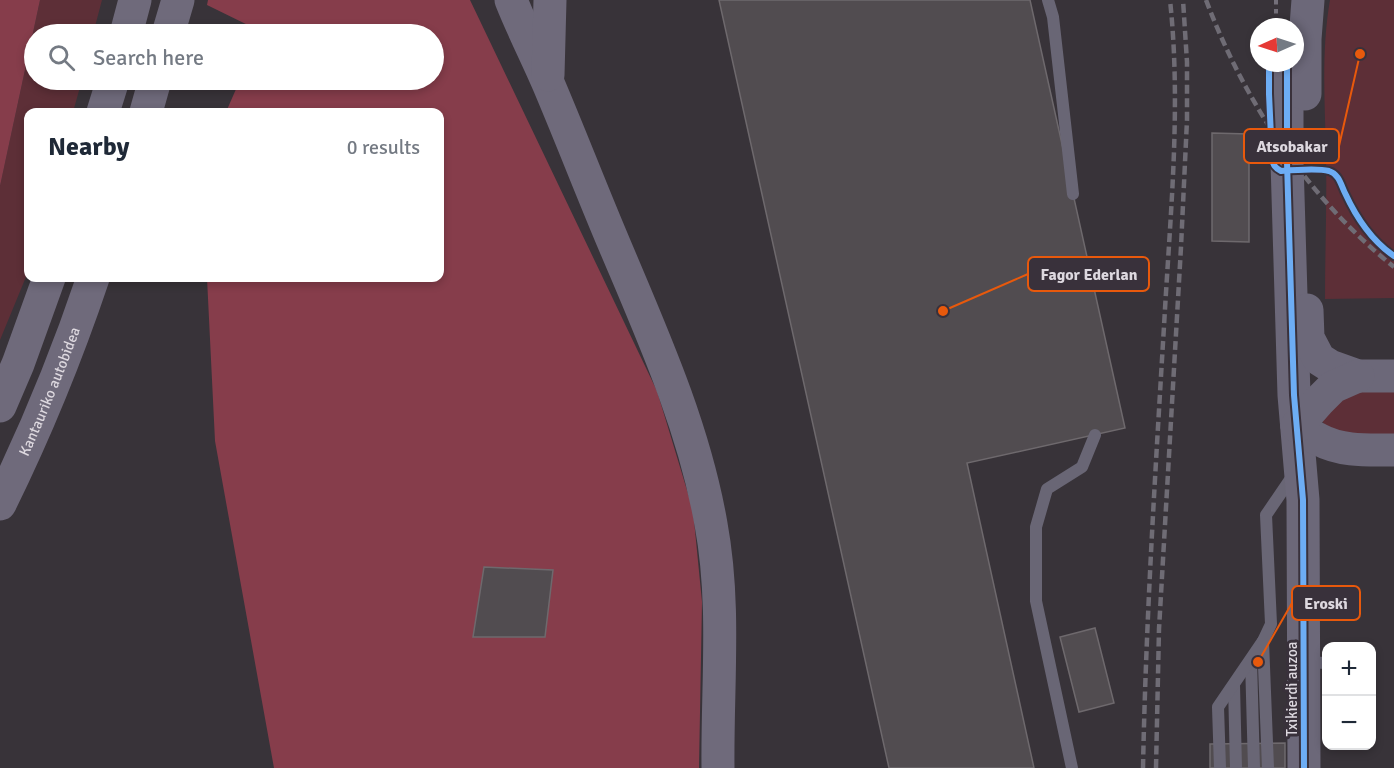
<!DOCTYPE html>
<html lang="en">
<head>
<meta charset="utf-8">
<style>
  body { margin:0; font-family:Signika,sans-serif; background:#f6f6f7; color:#1f2937 }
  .controls { position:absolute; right:18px; bottom:18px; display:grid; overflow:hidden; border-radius:12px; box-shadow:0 3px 9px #0003 }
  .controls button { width:54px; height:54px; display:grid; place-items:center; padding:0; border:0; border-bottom:2px solid #e0e1e3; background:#fff; color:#1f2937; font:30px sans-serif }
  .compass { position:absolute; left:1250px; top:18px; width:54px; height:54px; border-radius:50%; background:#fff; box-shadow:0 3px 9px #0003; rotate:267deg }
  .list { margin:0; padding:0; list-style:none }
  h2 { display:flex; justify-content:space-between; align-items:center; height:78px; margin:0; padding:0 24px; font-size:26px }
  h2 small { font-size:20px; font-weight:400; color:#747a83 }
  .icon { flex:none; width:33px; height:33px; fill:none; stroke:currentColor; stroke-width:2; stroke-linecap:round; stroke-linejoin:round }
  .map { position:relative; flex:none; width:1394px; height:768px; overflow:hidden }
  .search { position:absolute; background:#fff; box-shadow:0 3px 9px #0003; left:24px; top:24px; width:420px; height:66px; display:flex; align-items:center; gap:15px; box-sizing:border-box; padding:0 21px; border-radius:33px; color:#747a83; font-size:22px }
  .panel { position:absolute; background:#fff; box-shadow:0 3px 9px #0003; left:24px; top:108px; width:420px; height:174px; border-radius:12px }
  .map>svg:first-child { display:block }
  .green { fill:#5d2f37 }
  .forest { fill:#863d4b }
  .building { fill:#514c50; stroke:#6e696d; stroke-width:1.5 }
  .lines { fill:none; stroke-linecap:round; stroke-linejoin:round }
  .path { stroke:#74707a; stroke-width:4; stroke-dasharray:4.5 4.5; stroke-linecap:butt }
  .lane { stroke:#696675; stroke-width:12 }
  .secondary { stroke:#6c6879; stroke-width:33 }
  .highway { stroke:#6f6a7b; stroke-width:33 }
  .rail { stroke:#6f6c75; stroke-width:4.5; stroke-dasharray:9 4.5; stroke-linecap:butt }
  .cycleway-casing { stroke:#39313b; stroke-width:10 }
  .cycleway { stroke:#6dadf4; stroke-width:6 }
  .labels { text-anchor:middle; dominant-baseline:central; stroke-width:6; stroke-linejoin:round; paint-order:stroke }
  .street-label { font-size:15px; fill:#ddd8df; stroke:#39313b }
  .leader { fill:none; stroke:#e8590c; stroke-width:2 }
  .callout-dot { fill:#e8590c; stroke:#39313b; stroke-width:2 }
  .callout { fill:#39313b; stroke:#e8590c; stroke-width:2 }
  .callout-label { font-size:16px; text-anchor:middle; font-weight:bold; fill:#ddd8df }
</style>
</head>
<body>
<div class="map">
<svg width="1394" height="768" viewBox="0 0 1394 768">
  <rect width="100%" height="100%" fill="#383339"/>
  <g class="green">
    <polygon points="40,0 102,0 93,34 34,34 34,80 82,80 73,112 28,112 28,272 0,340 0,186"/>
    <path d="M 1330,0 L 1394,0 L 1394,298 L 1325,299 C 1325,251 1327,204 1326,156 C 1325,104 1321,51 1330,0 Z"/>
    <path d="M 1394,390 L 1394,437 C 1369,437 1338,443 1321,420 L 1351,391 Z"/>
  </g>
  <g class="forest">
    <polygon points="0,0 40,0 0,186"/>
    <polygon points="208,0 470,0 657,391 693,510 702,602 699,768 274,768 215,441 207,278 440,278 440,112 226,112 240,80 434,80 434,34 259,34 260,31 207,5"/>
  </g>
  <g class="building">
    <polygon points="719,0 1030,0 1125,428 967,463 1034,768 889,768"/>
    <polygon points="1212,133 1249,134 1249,242 1212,241"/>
    <polygon points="484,567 553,570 545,637 473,637"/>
    <polygon points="1095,628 1114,703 1079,712 1060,637"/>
    <polygon points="1285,743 1285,768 1210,768 1210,744"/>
  </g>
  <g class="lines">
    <polyline class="path" points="1276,0 1276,17"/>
    <g class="lane">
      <polyline points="1048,0 1053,17 1073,194"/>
      <polyline points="1263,641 1268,768"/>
      <polyline points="1251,660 1254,768"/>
      <polyline points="1305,662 1326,663"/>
      <polyline points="1234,685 1236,768"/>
      <polyline points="1072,768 1036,601 1036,527 1047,489 1082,467 1095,435"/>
      <polyline points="1220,768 1218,707 1263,641 1271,624 1266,515 1294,474"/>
    </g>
    <g class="secondary">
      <polyline points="1287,63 1287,162 1294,395 1303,500 1304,768"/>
      <polyline points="1305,94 1305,39 1308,0"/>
      <polyline points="1307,310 1308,338 1319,359 1330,366 1358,376 1394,376"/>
      <path d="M 1297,426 C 1304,431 1311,436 1318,439 C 1342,452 1368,450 1394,450"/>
      <polyline points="1297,426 1319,401 1333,387 1358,376"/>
    </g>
    <g class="highway">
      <path d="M 511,0 C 522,28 536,55 548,83 C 571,137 592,192 615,246 C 653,336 694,427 711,524 C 726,605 717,686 718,768"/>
      <polyline points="126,34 135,0"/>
      <polyline points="168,34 178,0"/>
      <polyline points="548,75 550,0"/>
      <polyline points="103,112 113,80"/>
      <polyline points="146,112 155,80"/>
      <polyline points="0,406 18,364 49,278"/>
      <path id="s1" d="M 0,504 C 36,431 67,355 93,278"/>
    </g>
    <g class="rail">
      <path d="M 1206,0 C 1245,103 1308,198 1394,267"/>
      <path d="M 1143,768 C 1146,615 1156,462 1165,309 C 1171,206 1181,103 1170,0"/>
      <polyline points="1156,768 1159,629 1181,247 1187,120 1187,62 1183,0"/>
    </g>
    <g class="cycleway-casing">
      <g id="cycleway">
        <path d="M 1269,63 L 1269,94 L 1272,158 C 1273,165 1275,168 1281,171 C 1293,170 1318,168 1329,171 C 1339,174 1341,185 1345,193 C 1356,217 1372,241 1394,256"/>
        <polyline points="1287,63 1287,162 1294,395 1303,500 1304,768"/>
      </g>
    </g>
    <use href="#cycleway" class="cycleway"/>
  </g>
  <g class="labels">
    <g class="street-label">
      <text stroke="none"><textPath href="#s1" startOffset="123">Kantauriko autobidea</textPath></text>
      <text transform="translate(1292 689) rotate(-90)">Txikierdi auzoa</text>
    </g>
  </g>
  <path class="leader" d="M1360 54L1339 146M943 311L1028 274M1258 662L1292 603"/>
  <g class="callout-dot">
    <circle cx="1360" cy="54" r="6"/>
    <circle cx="943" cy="311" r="6"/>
    <circle cx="1258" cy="662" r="6"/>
  </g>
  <g class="callout">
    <rect x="1244" y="129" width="95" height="34" rx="6"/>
    <rect x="1028" y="257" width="121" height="34" rx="6"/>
    <rect x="1292" y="586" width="68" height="34" rx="6"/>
  </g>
  <g class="callout-label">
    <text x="1292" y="152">Atsobakar</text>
    <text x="1089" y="280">Fagor Ederlan</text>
    <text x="1326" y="609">Eroski</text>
  </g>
</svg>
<div class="controls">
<button>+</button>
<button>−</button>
</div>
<svg class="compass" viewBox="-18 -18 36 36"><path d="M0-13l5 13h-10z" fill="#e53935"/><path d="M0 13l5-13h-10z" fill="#747a83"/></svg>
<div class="search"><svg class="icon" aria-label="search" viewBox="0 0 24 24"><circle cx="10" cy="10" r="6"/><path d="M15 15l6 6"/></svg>Search here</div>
<section class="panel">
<h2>Nearby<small>0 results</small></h2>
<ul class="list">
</ul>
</section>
</div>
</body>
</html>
